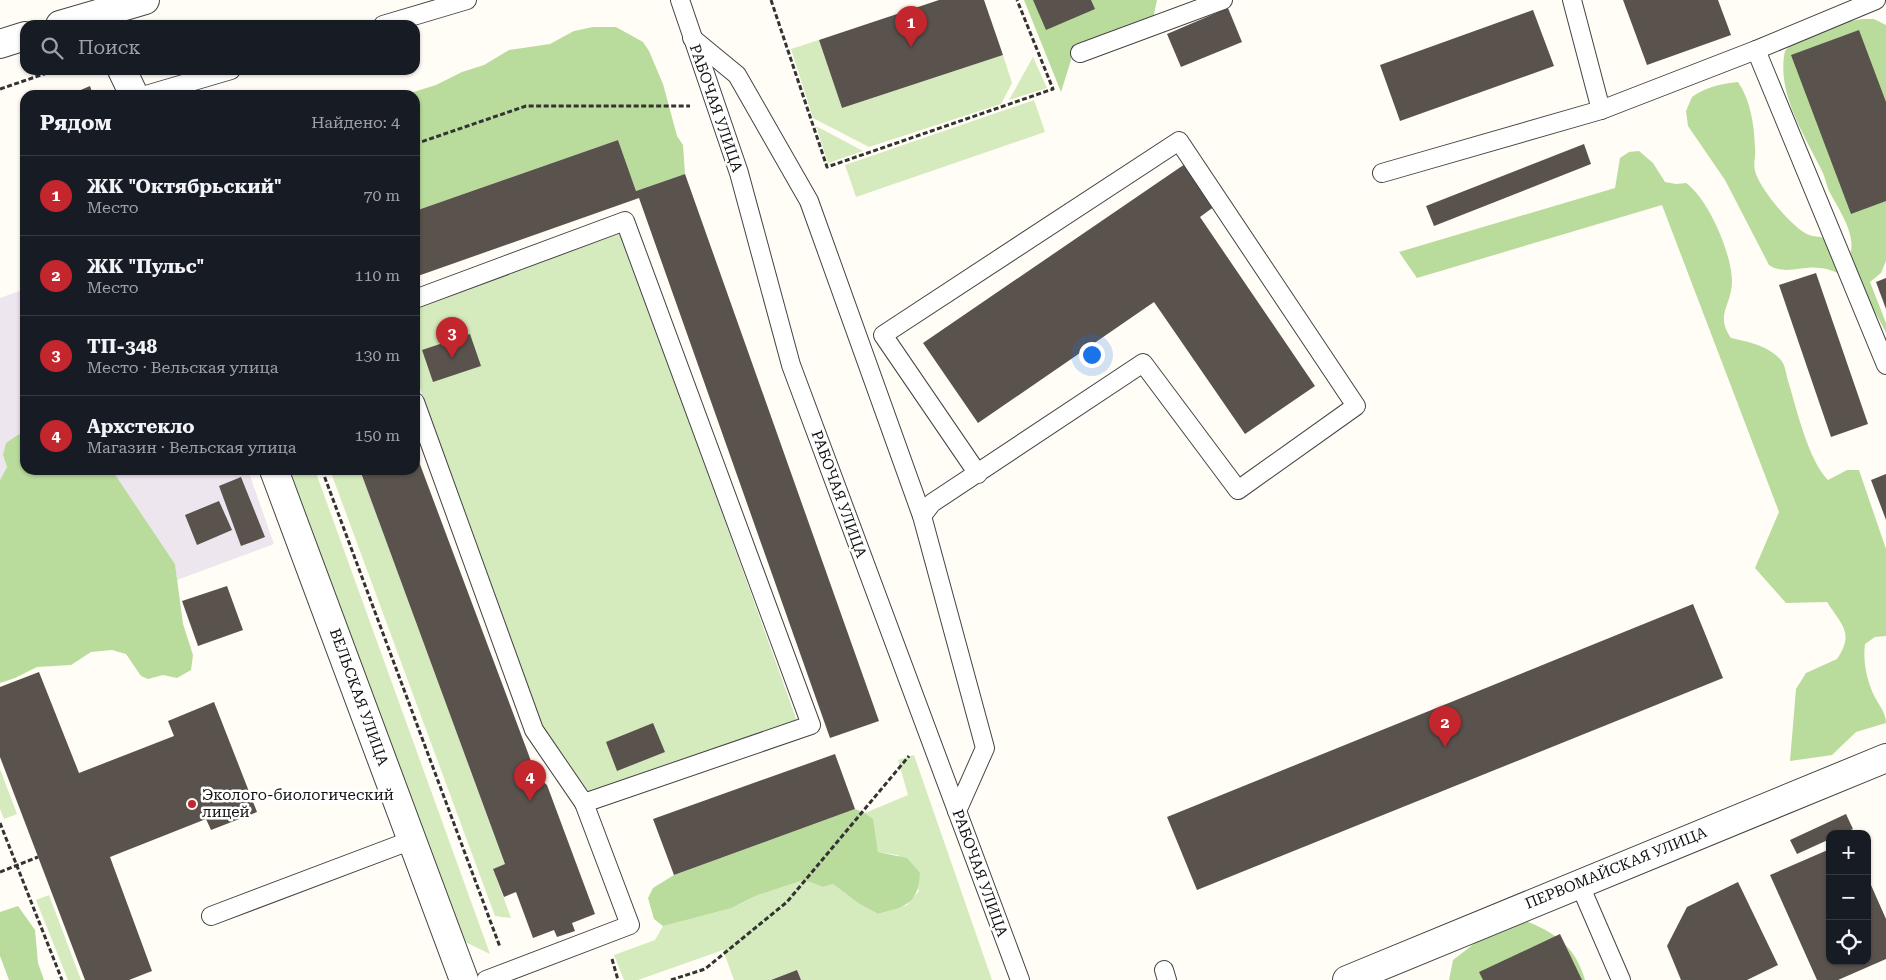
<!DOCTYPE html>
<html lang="ru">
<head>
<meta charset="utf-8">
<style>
  body { margin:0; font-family:"Roboto Serif",serif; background:#242831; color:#f1f3f6 }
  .controls { position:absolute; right:15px; bottom:15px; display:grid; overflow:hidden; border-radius:10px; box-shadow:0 1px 4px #0004 }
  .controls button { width:45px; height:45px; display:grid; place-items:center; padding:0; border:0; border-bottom:1px solid #363941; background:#171b24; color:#f1f3f6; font:25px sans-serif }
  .you { position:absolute; left:1091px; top:354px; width:18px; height:18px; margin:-12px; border:4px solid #fff; border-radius:50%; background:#1a73e8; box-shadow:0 0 0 8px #1a73e833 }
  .badge { display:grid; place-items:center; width:32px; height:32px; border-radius:50%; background:#c4262e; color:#fff; font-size:16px; font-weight:700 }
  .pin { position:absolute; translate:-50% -41px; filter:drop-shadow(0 1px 2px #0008) }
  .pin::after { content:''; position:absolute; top:26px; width:18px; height:15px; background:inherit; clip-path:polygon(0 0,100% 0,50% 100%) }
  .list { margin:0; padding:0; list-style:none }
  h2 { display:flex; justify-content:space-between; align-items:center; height:65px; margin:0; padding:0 20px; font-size:21px }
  h2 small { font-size:16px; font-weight:400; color:#9ea1a6 }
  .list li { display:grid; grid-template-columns:32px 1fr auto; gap:15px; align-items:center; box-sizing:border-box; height:80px; padding:0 20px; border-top:1px solid #363941 }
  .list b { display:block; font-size:19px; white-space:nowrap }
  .list p { margin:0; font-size:16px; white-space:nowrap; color:#9ea1a6 }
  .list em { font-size:16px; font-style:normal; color:#9ea1a6 }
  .icon { flex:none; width:28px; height:28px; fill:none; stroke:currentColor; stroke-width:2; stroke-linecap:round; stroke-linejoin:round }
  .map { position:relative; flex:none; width:1886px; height:980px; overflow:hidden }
  .search { position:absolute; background:#171b24; box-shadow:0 1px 4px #0004; left:20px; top:20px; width:400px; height:55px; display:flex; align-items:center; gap:12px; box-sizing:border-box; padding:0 18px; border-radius:15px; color:#9ea1a6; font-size:19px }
  .panel { position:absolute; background:#171b24; box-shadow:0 1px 4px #0004; left:20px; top:90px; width:400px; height:385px; border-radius:15px }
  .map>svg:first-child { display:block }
  .industrial { fill:#eee6ef }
  .green { fill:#d5ebbd }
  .forest { fill:#b9dc9c }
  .building { fill:#5a524d }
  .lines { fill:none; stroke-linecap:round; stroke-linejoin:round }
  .service-casing { stroke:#444; stroke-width:20 }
  .minor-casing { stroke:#444; stroke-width:30 }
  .path { stroke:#333; stroke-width:3; stroke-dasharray:5 2.5; stroke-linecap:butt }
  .service { stroke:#fff; stroke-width:18 }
  .minor { stroke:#fff; stroke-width:28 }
  .poi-dot { fill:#c4262e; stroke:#fff; stroke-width:2 }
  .labels { text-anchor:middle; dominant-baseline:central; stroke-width:5; stroke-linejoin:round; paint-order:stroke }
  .street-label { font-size:15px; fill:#111; stroke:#fff }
  .poi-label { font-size:15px; fill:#111; stroke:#fff; text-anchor:start }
</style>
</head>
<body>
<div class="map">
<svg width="1886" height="980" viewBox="0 0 1886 980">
  <rect width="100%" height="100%" fill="#fffdf5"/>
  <g class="industrial">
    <polygon points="25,289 25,439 18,434 3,455 7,467 0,480 0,298"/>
    <polygon points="112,470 248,470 274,544 177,580 175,564"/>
  </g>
  <g class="green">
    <polygon points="819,40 842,108 1003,55 1012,83 1001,104 869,147 813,118 791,49"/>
    <polygon points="1033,57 1047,88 1009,100"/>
    <polygon points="1034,100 1045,132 856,197 845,165"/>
    <polygon points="816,126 863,151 828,163"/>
    <polygon points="621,233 797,721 590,793 543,729 415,374 415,306"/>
    <polygon points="289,470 315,470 490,954 461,940"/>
    <polygon points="330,470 360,470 505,864 493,869 511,918 495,916"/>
    <polygon points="914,755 992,980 801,980 797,970 770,980 734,980 723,950 638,980 624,980 614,955 655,940 663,926 740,904 758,895 804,880 823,887 833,884 858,903 878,914 907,905 919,891 898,855 878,852 872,819 865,813 908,795 898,760"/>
    <polygon points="0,769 17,814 4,819 0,809"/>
    <polygon points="49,895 81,980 68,980 36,900"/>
  </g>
  <g class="forest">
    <polygon points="1024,0 1157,0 1153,19 1110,35 1087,40 1076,44 1061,92"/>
    <path d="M 1864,19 L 1874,19 L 1886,25 L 1886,261 L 1881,273 L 1870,282 L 1886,323 L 1886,333 C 1870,300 1848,263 1806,268 C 1793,269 1780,273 1769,265 L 1725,180 L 1688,126 L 1686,111 L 1692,97 C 1706,87 1720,84 1738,82 C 1751,101 1754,125 1755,148 C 1756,156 1753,163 1755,171 C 1759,188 1793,229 1809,235 C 1814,237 1819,236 1824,238 C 1835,242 1838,252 1850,254 C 1857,235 1838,208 1829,191 C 1826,184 1825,176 1821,169 C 1804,134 1776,92 1785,51 C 1803,30 1837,22 1864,19 Z"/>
    <polygon points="593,27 616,27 643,42 649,51 663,84 677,136 683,145 685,174 636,191 618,140 415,211 415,95 404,95 436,85 462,72 484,65 509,50 550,44 574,31"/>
    <path d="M 1639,151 L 1653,163 L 1665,182 L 1676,184 L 1686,183 C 1708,198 1733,256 1732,283 C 1731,306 1715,315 1731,338 C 1748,342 1767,345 1780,359 C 1786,365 1786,376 1789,384 C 1797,411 1809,461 1828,480 L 1847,470 L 1859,470 L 1886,549 L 1886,636 L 1875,637 L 1865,644 C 1863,660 1866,676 1872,691 C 1876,702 1886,711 1886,723 L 1856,732 L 1832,755 L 1790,761 L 1796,689 L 1806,673 L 1837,659 C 1855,633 1841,624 1827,602 L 1786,603 L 1755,568 L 1779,512 L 1662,205 L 1417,278 L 1399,252 L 1615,188 L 1620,158 L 1629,152 Z"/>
    <polygon points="19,434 25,439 25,470 112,470 175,564 183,624 193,655 191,670 177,678 163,675 148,679 141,676 126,654 112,650 91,652 71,665 37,667 15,678 0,683 0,480 7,467 3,455 6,443"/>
    <path d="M 855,809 L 865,813 L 873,819 L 878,852 L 907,858 L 920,873 C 918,905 906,906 878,914 L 858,903 L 833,884 L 823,887 L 804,880 L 758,895 L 731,908 L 663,926 L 654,919 L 648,898 L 653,888 L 674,875 Z"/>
    <polygon points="18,906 35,930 38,963 44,980 9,980 0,956 0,912"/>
    <path d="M 1521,919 C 1553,931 1575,945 1585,980 L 1449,980 L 1453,960 L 1484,936 Z"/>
  </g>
  <g class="building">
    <polygon points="939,0 984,0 1003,55 842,108 819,40"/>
    <polygon points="1033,0 1091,0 1095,9 1046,30"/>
    <polygon points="1623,0 1718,0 1731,35 1647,65"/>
    <polygon points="1228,8 1242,42 1181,67 1167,34"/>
    <polygon points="1533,10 1554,66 1400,121 1380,65"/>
    <polygon points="1859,30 1886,102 1886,201 1851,214 1791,55"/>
    <polygon points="90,86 93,95 69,95"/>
    <polygon points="618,140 636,191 685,174 879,721 830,738 639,198 415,277 415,211"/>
    <polygon points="1584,144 1591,164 1434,226 1426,206"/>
    <polygon points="1185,164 1215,206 1200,217 1315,386 1245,434 1154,302 978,423 923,343"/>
    <polygon points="1816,273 1868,424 1831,437 1779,285"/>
    <polygon points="1886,278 1886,309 1876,282"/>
    <polygon points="470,334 481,366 433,382 422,350"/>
    <polygon points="415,451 537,777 547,785 595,914 572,923 575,931 557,937 554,930 533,938 516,892 504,897 493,869 505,864 360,470 415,470"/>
    <polygon points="1886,474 1886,520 1871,480"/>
    <polygon points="241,477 265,537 241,546 219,486"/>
    <polygon points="219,501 232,530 197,545 185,515"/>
    <polygon points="227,586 243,630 198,646 182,601"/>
    <polygon points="1693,604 1723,678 1197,890 1167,817"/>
    <polygon points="39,672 79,773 174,736 168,721 214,702 257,812 211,830 206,819 110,857 152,971 129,980 85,980 0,757 0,687"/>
    <polygon points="653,723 665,752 617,771 606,742"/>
    <polygon points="835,754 855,809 674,875 653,819"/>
    <polygon points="1846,814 1853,829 1842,834 1830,834 1830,839 1797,854 1790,840"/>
    <polygon points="1830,849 1830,961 1867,961 1867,876 1886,919 1886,959 1838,980 1817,980 1770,875"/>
    <polygon points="1738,882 1778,965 1747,980 1681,980 1667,946 1687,907"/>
    <polygon points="1560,934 1582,980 1483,980 1479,972"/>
    <polygon points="797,970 801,980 771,980"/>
  </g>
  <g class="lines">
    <g class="service-casing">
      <g id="service">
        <polyline points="680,0 739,173 791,365 1020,980"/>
        <polyline points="1572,0 1601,110"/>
        <polyline points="383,25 467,0"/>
        <polyline points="692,38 737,75 809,201 922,516 985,748 957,811"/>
        <polyline points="1756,50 1886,365"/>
        <polyline points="1080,53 1223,0"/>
        <polyline points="146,95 231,70"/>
        <polyline points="1382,173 1601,110 1756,50 1876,0"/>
        <polyline points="415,299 625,221 811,725 584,803 534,730 415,402"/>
        <polyline points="922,516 932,503 1143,363 1238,490 1356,406 1179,141 883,335 978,474"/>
        <polyline points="1579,883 1621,980"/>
        <polyline points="211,916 412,840"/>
        <polyline points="1164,970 1167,980"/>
        <polyline points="486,980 630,925 584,803"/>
      </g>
    </g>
    <g class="minor-casing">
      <g id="minor">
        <polyline points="60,25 145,0"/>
        <polyline points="0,44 25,36"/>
        <polyline points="122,70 134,95"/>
        <polyline points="274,470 464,980"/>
        <polyline points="1347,980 1886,758"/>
      </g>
    </g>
    <g class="path">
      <polyline points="771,0 827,167 1053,89 1017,0"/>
      <polyline points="0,89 56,70"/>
      <polyline points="415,144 526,106 690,106"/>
      <polyline points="322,470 500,947"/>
      <polyline points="0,823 62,980"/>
      <polyline points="0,872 38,857"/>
      <polyline points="612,959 618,980"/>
      <polyline points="671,980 705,969 787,902 909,756"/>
    </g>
    <use href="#service" class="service"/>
    <use href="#minor" class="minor"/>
  </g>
  <circle class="poi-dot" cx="192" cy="804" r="5"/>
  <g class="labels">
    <g class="street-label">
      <text transform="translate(716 108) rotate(71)">РАБОЧАЯ УЛИЦА</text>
      <text transform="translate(839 494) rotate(70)">РАБОЧАЯ УЛИЦА</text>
      <text transform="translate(359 697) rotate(70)">ВЕЛЬСКАЯ УЛИЦА</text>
      <text transform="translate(1616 868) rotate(-22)">ПЕРВОМАЙСКАЯ УЛИЦА</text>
      <text transform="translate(980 873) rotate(70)">РАБОЧАЯ УЛИЦА</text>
    </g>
    <g class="poi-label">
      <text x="202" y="795">Эколого-биологический<tspan x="202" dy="17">лицей</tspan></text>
    </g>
  </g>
</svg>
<div class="controls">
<button>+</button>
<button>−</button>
<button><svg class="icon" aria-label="locate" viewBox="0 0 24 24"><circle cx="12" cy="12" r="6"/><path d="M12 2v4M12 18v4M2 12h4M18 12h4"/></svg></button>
</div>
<div class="you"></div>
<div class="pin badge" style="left:911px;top:47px">1</div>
<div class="pin badge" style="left:1445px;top:747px">2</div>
<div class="pin badge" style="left:452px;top:358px">3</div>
<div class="pin badge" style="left:530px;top:801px">4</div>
<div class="search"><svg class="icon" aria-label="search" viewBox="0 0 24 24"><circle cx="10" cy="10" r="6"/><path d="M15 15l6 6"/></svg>Поиск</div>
<section class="panel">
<h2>Рядом<small>Найдено: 4</small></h2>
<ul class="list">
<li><span class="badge">1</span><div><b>ЖК &quot;Октябрьский&quot;</b><p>Место</p></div><em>70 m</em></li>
<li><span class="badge">2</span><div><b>ЖК &quot;Пульс&quot;</b><p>Место</p></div><em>110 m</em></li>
<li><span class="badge">3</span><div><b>ТП-348</b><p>Место · Вельская улица</p></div><em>130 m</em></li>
<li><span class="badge">4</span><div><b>Архстекло</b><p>Магазин · Вельская улица</p></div><em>150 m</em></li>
</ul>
</section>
</div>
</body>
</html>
